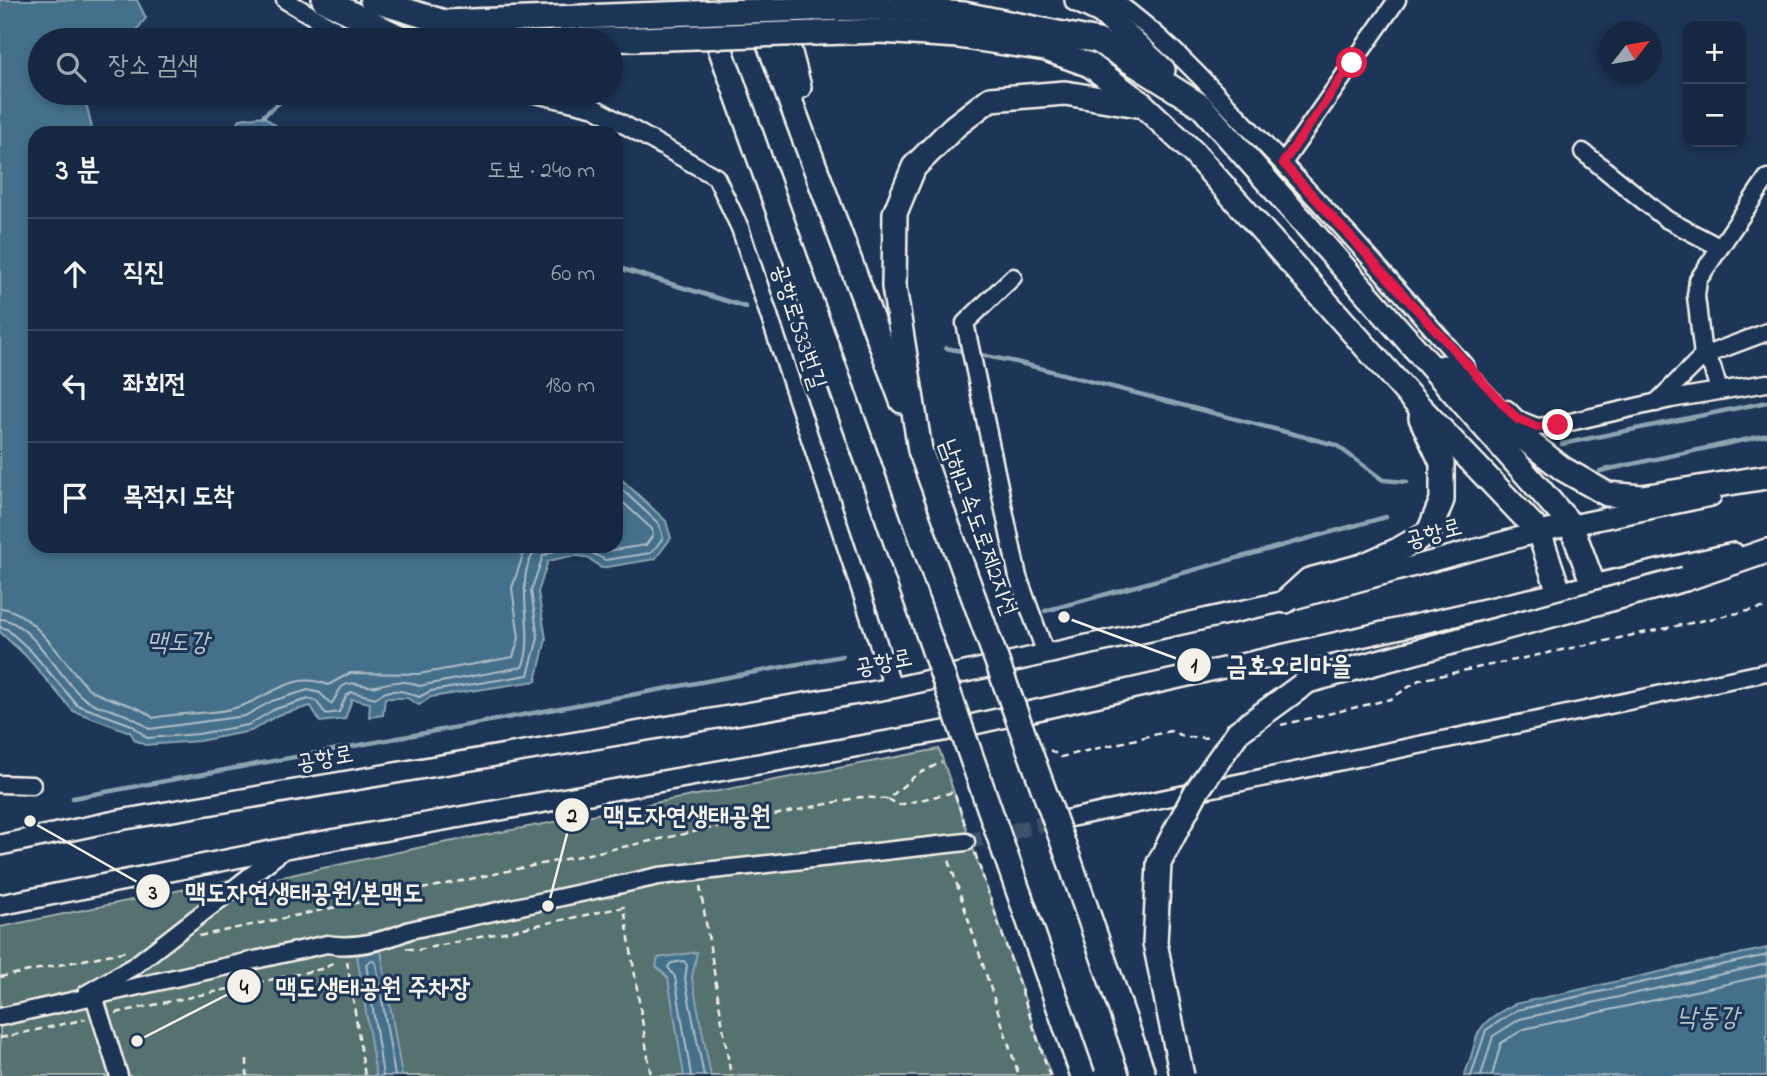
<!DOCTYPE html>
<html lang="ko">
<head>
<meta charset="utf-8">
<style>
  body { margin:0; font-family:"Indie Flower","Poor Story",sans-serif; background:#23344c; color:#f1f3f6 }
  .controls { position:absolute; right:21px; top:21px; display:grid; overflow:hidden; border-radius:14px; box-shadow:0 4px 10px #0003 }
  .controls button { width:63px; height:63px; display:grid; place-items:center; padding:0; border:0; border-bottom:2px solid #35445a; background:#162841; color:#f1f3f6; font:35px sans-serif }
  .compass { position:absolute; left:1599px; top:21px; width:63px; height:63px; border-radius:50%; background:#162841; box-shadow:0 4px 10px #0003; rotate:59deg }
  .stop { position:absolute; width:21px; height:21px; margin:-16px; border:5px solid #e11d48; border-radius:50%; background:#fff }
  .stop.end { background:#e11d48; border-color:#fff; box-shadow:0 2px 7px #0008 }
  .list { margin:0; padding:0; list-style:none }
  h2 { display:flex; justify-content:space-between; align-items:center; height:91px; margin:0; padding:0 28px; font-size:30px }
  h2 small { font-size:23px; font-weight:400; color:#9ea6b1 }
  .list li { display:grid; grid-template-columns:46px 1fr auto; gap:21px; align-items:center; box-sizing:border-box; height:112px; padding:0 28px; border-top:2px solid #35445a }
  .list b { display:block; font-size:26px; white-space:nowrap }
  .list em { font-size:23px; font-style:normal; color:#9ea6b1 }
  .icon { flex:none; width:38px; height:38px; fill:none; stroke:currentColor; stroke-width:2; stroke-linecap:round; stroke-linejoin:round }
  .map { position:relative; flex:none; width:1767px; height:1076px; overflow:hidden }
  .search { position:absolute; background:#162841; box-shadow:0 4px 10px #0003; left:28px; top:28px; width:595px; height:77px; display:flex; align-items:center; gap:18px; box-sizing:border-box; padding:0 24px; border-radius:38px; color:#9ea6b1; font-size:26px }
  .panel { position:absolute; background:#162841; box-shadow:0 4px 10px #0003; left:28px; top:126px; width:595px; height:427px; border-radius:21px }
  .map>svg:first-child { display:block }
  .green { fill:#55716f; stroke:#a4b1ac; stroke-width:2 }
  .water { fill:#45708c; stroke:#8ba4b1; stroke-width:2 }
  .lines { fill:none; stroke-linecap:round; stroke-linejoin:round }
  .shore { stroke:#aebdc3; stroke-width:2 }
  .stream { stroke:#8ba4b1; stroke-width:4.5 }
  .minor-tunnel { stroke:#3d516d; stroke-width:16; stroke-dasharray:16 8; stroke-linecap:butt }
  .minor-casing { stroke:#f4f1e8; stroke-width:21 }
  .major-casing { stroke:#f4f1e8; stroke-width:24 }
  .highway-casing { stroke:#f4f1e8; stroke-width:28 }
  .path { stroke:#f4f1e8; stroke-width:2.5; stroke-dasharray:7 5; stroke-linecap:butt }
  .minor { stroke:#1d3557; stroke-width:16 }
  .major { stroke:#1d3557; stroke-width:19 }
  .highway { stroke:#1d3557; stroke-width:23 }
  .highway-bridge-casing { stroke:#f4f1e8; stroke-width:28; stroke-linecap:butt }
  .highway-bridge { stroke:#1d3557; stroke-width:23 }
  .route { stroke:#e11d48; stroke-width:9 }
  .labels { text-anchor:middle; dominant-baseline:central; stroke-width:6; stroke-linejoin:round; paint-order:stroke }
  .street-label { font-size:24px; fill:#f4f1e8; stroke:#1d3557 }
  .water-label { font-size:26px; font-style:italic; fill:#b7c4c8; stroke:#1d3557 }
  .leader { fill:none; stroke:#f4f1e8; stroke-width:2.5 }
  .callout-dot { fill:#f4f1e8; stroke:#1d3557; stroke-width:2.5 }
  .mark-label { font-size:21px; text-anchor:middle; font-weight:bold; fill:#111 }
  .callout-label { font-size:26px; text-anchor:middle; font-weight:bold; fill:#f4f1e8; stroke:#1d3557; stroke-width:6; stroke-linejoin:round; paint-order:stroke }
</style>
</head>
<body>
<div class="map">
<svg width="1767" height="1076" viewBox="0 0 1767 1076">
  <rect width="100%" height="100%" fill="#1d3557"/>
  <filter id="ink" filterUnits="userSpaceOnUse"><feTurbulence type="fractalNoise" baseFrequency=".0143" numOctaves="2"/><feDisplacementMap in="SourceGraphic" scale="14" xChannelSelector="R" yChannelSelector="G"/><feConvolveMatrix kernelMatrix="1 2 1 2 8 2 1 2 1" color-interpolation-filters="sRGB"/></filter>
  <g filter="url(#ink)">
    <polygon class="green" points="939,749 1051,1076 0,1076 0,927 239,878 253,883 422,847"/>
    <g class="water">
      <path d="M 0,0 L 137,0 L 146,18 L 129,40 L 40,40 L 40,93 L 84,93 L 93,133 L 35,133 L 35,546 L 616,546 L 616,474 L 666,521 L 671,538 L 655,559 L 601,568 C 584,550 570,556 548,561 L 538,592 L 546,639 L 536,681 L 431,697 L 419,705 L 407,698 L 385,698 L 383,715 L 369,717 L 370,703 L 352,699 L 345,719 L 320,722 L 311,706 L 278,715 L 251,731 L 199,741 L 145,745 L 135,740 L 130,732 L 73,711 L 26,656 L 0,632 Z"/>
      <polygon points="263,116 286,133 233,133 240,119"/>
      <path d="M 1767,948 L 1767,1076 L 1464,1076 C 1482,1034 1467,1028 1515,1004 Z"/>
      <polygon points="381,951 402,1076 376,1076 357,955"/>
      <polygon points="697,952 692,978 711,1076 684,1076 668,978 656,966 658,958"/>
    </g>
    <g class="lines">
      <g class="shore">
        <polyline points="601,546 607,551 646,545 653,535 652,529 616,496"/>
        <path d="M 0,608 C 32,609 65,664 86,686 C 101,701 135,701 153,718 C 181,711 213,716 241,706 C 271,696 294,670 328,685 L 350,673 L 419,674 L 513,657 L 519,638 L 512,588 L 526,546"/>
        <path d="M 0,619 C 30,620 60,678 81,696 C 98,711 127,709 149,729 L 245,716 L 272,701 L 308,690 L 320,693 L 331,704 C 336,699 337,691 343,686 C 354,679 366,689 376,686 C 391,682 404,679 419,686 L 522,667 C 539,634 507,569 542,546"/>
        <path d="M 0,627 L 7,629 L 31,651 L 77,705 L 132,725 L 147,738 L 198,734 L 248,725 L 275,709 L 309,699 L 316,701 L 326,714 L 339,712 L 346,696 L 351,692 L 376,698 C 389,686 405,691 419,697 L 431,691 L 528,675 L 538,638 L 531,591 L 543,556 C 569,542 583,547 605,560 L 651,553 L 663,538 L 659,524 L 616,484"/>
        <polyline points="383,1076 366,964 372,960 376,963 395,1076"/>
        <polyline points="691,1076 675,977 668,967 671,963 684,961 687,965 685,979 704,1076"/>
        <polyline points="1471,1076 1486,1030 1517,1010 1767,955"/>
        <polyline points="1481,1076 1493,1036 1520,1019 1767,964"/>
        <polyline points="1492,1076 1501,1043 1524,1029 1767,975"/>
      </g>
      <g class="stream">
        <polyline points="263,116 291,93"/>
        <polyline points="616,267 746,307"/>
        <polyline points="946,348 1016,362 1336,445 1383,480 1407,482"/>
        <polyline points="1562,444 1767,402"/>
        <polyline points="1600,471 1767,435"/>
        <polyline points="1045,611 1386,517"/>
        <polyline points="73,798 842,656"/>
      </g>
      <polyline class="minor-tunnel" points="966,842 1061,820"/>
      <g class="minor-casing">
        <g id="minor">
          <polyline points="285,0 353,40"/>
          <path d="M 1113,0 C 1164,36 1205,82 1248,127 C 1323,205 1395,285 1466,367"/>
          <polyline points="531,93 595,108 716,177 740,228 893,688"/>
          <polyline points="1583,152 1666,219 1719,247"/>
          <polyline points="1283,163 1397,0"/>
          <polyline points="1013,277 965,323 1018,577 1046,654"/>
          <polyline points="1719,390 1712,367 1703,356 1696,296 1698,280 1767,178"/>
          <polyline points="1656,403 1703,356 1767,332"/>
          <polyline points="1507,409 1517,419 1537,427 1557,425 1671,399 1767,383"/>
          <polyline points="0,784 32,785"/>
          <polyline points="1061,820 1767,672"/>
          <polyline points="86,994 134,966 285,849"/>
          <polyline points="94,996 119,1076"/>
          <path d="M 0,1017 L 327,944 C 356,949 384,941 410,930 L 659,876 L 966,842"/>
        </g>
      </g>
      <g class="major-casing">
        <g id="major">
          <polyline points="0,845 120,820 893,688 1286,601 1539,532 1711,496"/>
          <polyline points="0,905 286,848 944,731 1734,553"/>
        </g>
      </g>
      <g class="highway-casing">
        <g id="highway">
          <polyline points="324,0 406,40"/>
          <polyline points="372,0 444,22 634,15"/>
          <polyline points="703,0 869,465"/>
          <polyline points="776,0 799,87"/>
          <polyline points="1077,0 1102,12 1163,70"/>
          <polyline points="811,9 877,8 964,14 1098,41 1201,106 1571,525 1593,584"/>
          <polyline points="759,17 902,401"/>
          <polyline points="815,33 880,31 958,36 1046,49 1090,65 1142,104"/>
          <polyline points="586,40 637,39"/>
          <polyline points="1443,367 1471,383 1521,436 1563,469 1607,494 1642,497 1767,477"/>
          <polyline points="920,450 894,287 895,213 914,167 955,126 990,99 1065,93 1144,106 1192,151 1413,400 1539,532 1559,592"/>
          <polyline points="1685,579 1767,551"/>
          <polyline points="1286,601 1309,580 1362,566 1398,550 1429,532 1442,500 1442,463 1421,418"/>
        </g>
      </g>
      <g class="path">
        <polyline points="1281,725 1391,699 1419,680 1767,607"/>
        <polyline points="1050,750 1061,757 1170,731 1186,737 1212,738"/>
        <polyline points="888,799 899,805 954,792 966,827"/>
        <polyline points="975,853 1050,1076"/>
        <polyline points="949,860 1019,1076"/>
        <polyline points="700,886 731,1076"/>
        <polyline points="199,936 860,797 888,799 916,775 942,762"/>
        <polyline points="406,948 418,950 624,907 651,1076"/>
        <polyline points="347,961 365,1076"/>
        <polyline points="0,977 127,951"/>
        <polyline points="116,1013 326,968 336,960"/>
        <polyline points="0,1038 86,1019"/>
        <polyline points="247,1059 247,1076"/>
      </g>
      <use href="#minor" class="minor"/>
      <use href="#major" class="major"/>
      <use href="#highway" class="highway"/>
      <g class="highway-bridge-casing">
        <g id="highway-bridge">
          <polyline points="634,15 811,9"/>
          <polyline points="637,39 815,33"/>
          <polyline points="920,450 1070,862 1144,1076"/>
          <polyline points="869,465 1083,1076"/>
          <polyline points="1182,1076 1155,943 1159,863 1196,792 1238,732 1308,681 1685,579"/>
        </g>
      </g>
      <use href="#highway-bridge" class="highway-bridge"/>
    </g>
  </g>
  <g class="lines" filter="url(#ink)">
    <polyline class="route" points="1352,63 1283,163 1517,419 1537,427 1558,425"/>
  </g>
  <g class="labels">
    <g class="street-label">
      <text transform="translate(797 327) rotate(72)">공항로533번길</text>
      <text transform="translate(977 528) rotate(70)">남해고속도로제2지선</text>
      <text transform="translate(1434 535) rotate(-15)">공항로</text>
      <text transform="translate(884 664) rotate(-11)">공항로</text>
      <text transform="translate(325 760) rotate(-10)">공항로</text>
    </g>
    <g class="water-label">
      <text x="178" y="644">맥도강</text>
      <text x="1708" y="1019">낙동강</text>
    </g>
  </g>
  <path class="leader" d="M1064 617L1194 665M548 906L572 815M30 821L153 891M137 1041L244 986"/>
  <g class="callout-dot">
    <circle cx="1064" cy="617" r="7"/>
    <circle cx="548" cy="906" r="7"/>
    <circle cx="30" cy="821" r="7"/>
    <circle cx="137" cy="1041" r="7"/>
    <circle cx="1194" cy="665" r="18"/>
    <circle cx="572" cy="815" r="18"/>
    <circle cx="153" cy="891" r="18"/>
    <circle cx="244" cy="986" r="18"/>
  </g>
  <g class="mark-label">
    <text x="1194" y="672">1</text>
    <text x="572" y="822">2</text>
    <text x="153" y="899">3</text>
    <text x="244" y="994">4</text>
  </g>
  <g class="callout-label">
    <text x="1289" y="674">금호오리마을</text>
    <text x="687" y="824">맥도자연생태공원</text>
    <text x="304" y="901">맥도자연생태공원/본맥도</text>
    <text x="373" y="996">맥도생태공원 주차장</text>
  </g>
</svg>
<div class="controls">
<button>+</button>
<button>−</button>
</div>
<svg class="compass" viewBox="-18 -18 36 36"><path d="M0-13l5 13h-10z" fill="#e53935"/><path d="M0 13l5-13h-10z" fill="#9ea6b1"/></svg>
<div class="stop" style="left:1352px;top:63px"></div>
<div class="stop end" style="left:1558px;top:425px"></div>
<div class="search"><svg class="icon" aria-label="search" viewBox="0 0 24 24"><circle cx="10" cy="10" r="6"/><path d="M15 15l6 6"/></svg>장소 검색</div>
<section class="panel">
<h2>3 분<small>도보 · 240 m</small></h2>
<ul class="list">
<li><svg class="icon" aria-label="ahead" viewBox="0 0 24 24"><path d="M12 20V5M6 11l6-6 6 6"/></svg><div><b>직진</b></div><em>60 m</em></li>
<li><svg class="icon" aria-label="left" viewBox="0 0 24 24"><path d="M17 20v-9H6M10 6l-5 5 5 5"/></svg><div><b>좌회전</b></div><em>180 m</em></li>
<li><svg class="icon" aria-label="arrive" viewBox="0 0 24 24"><path d="M6 21V4h12l-3 4 3 4H6"/></svg><div><b>목적지 도착</b></div></li>
</ul>
</section>
</div>
</body>
</html>
